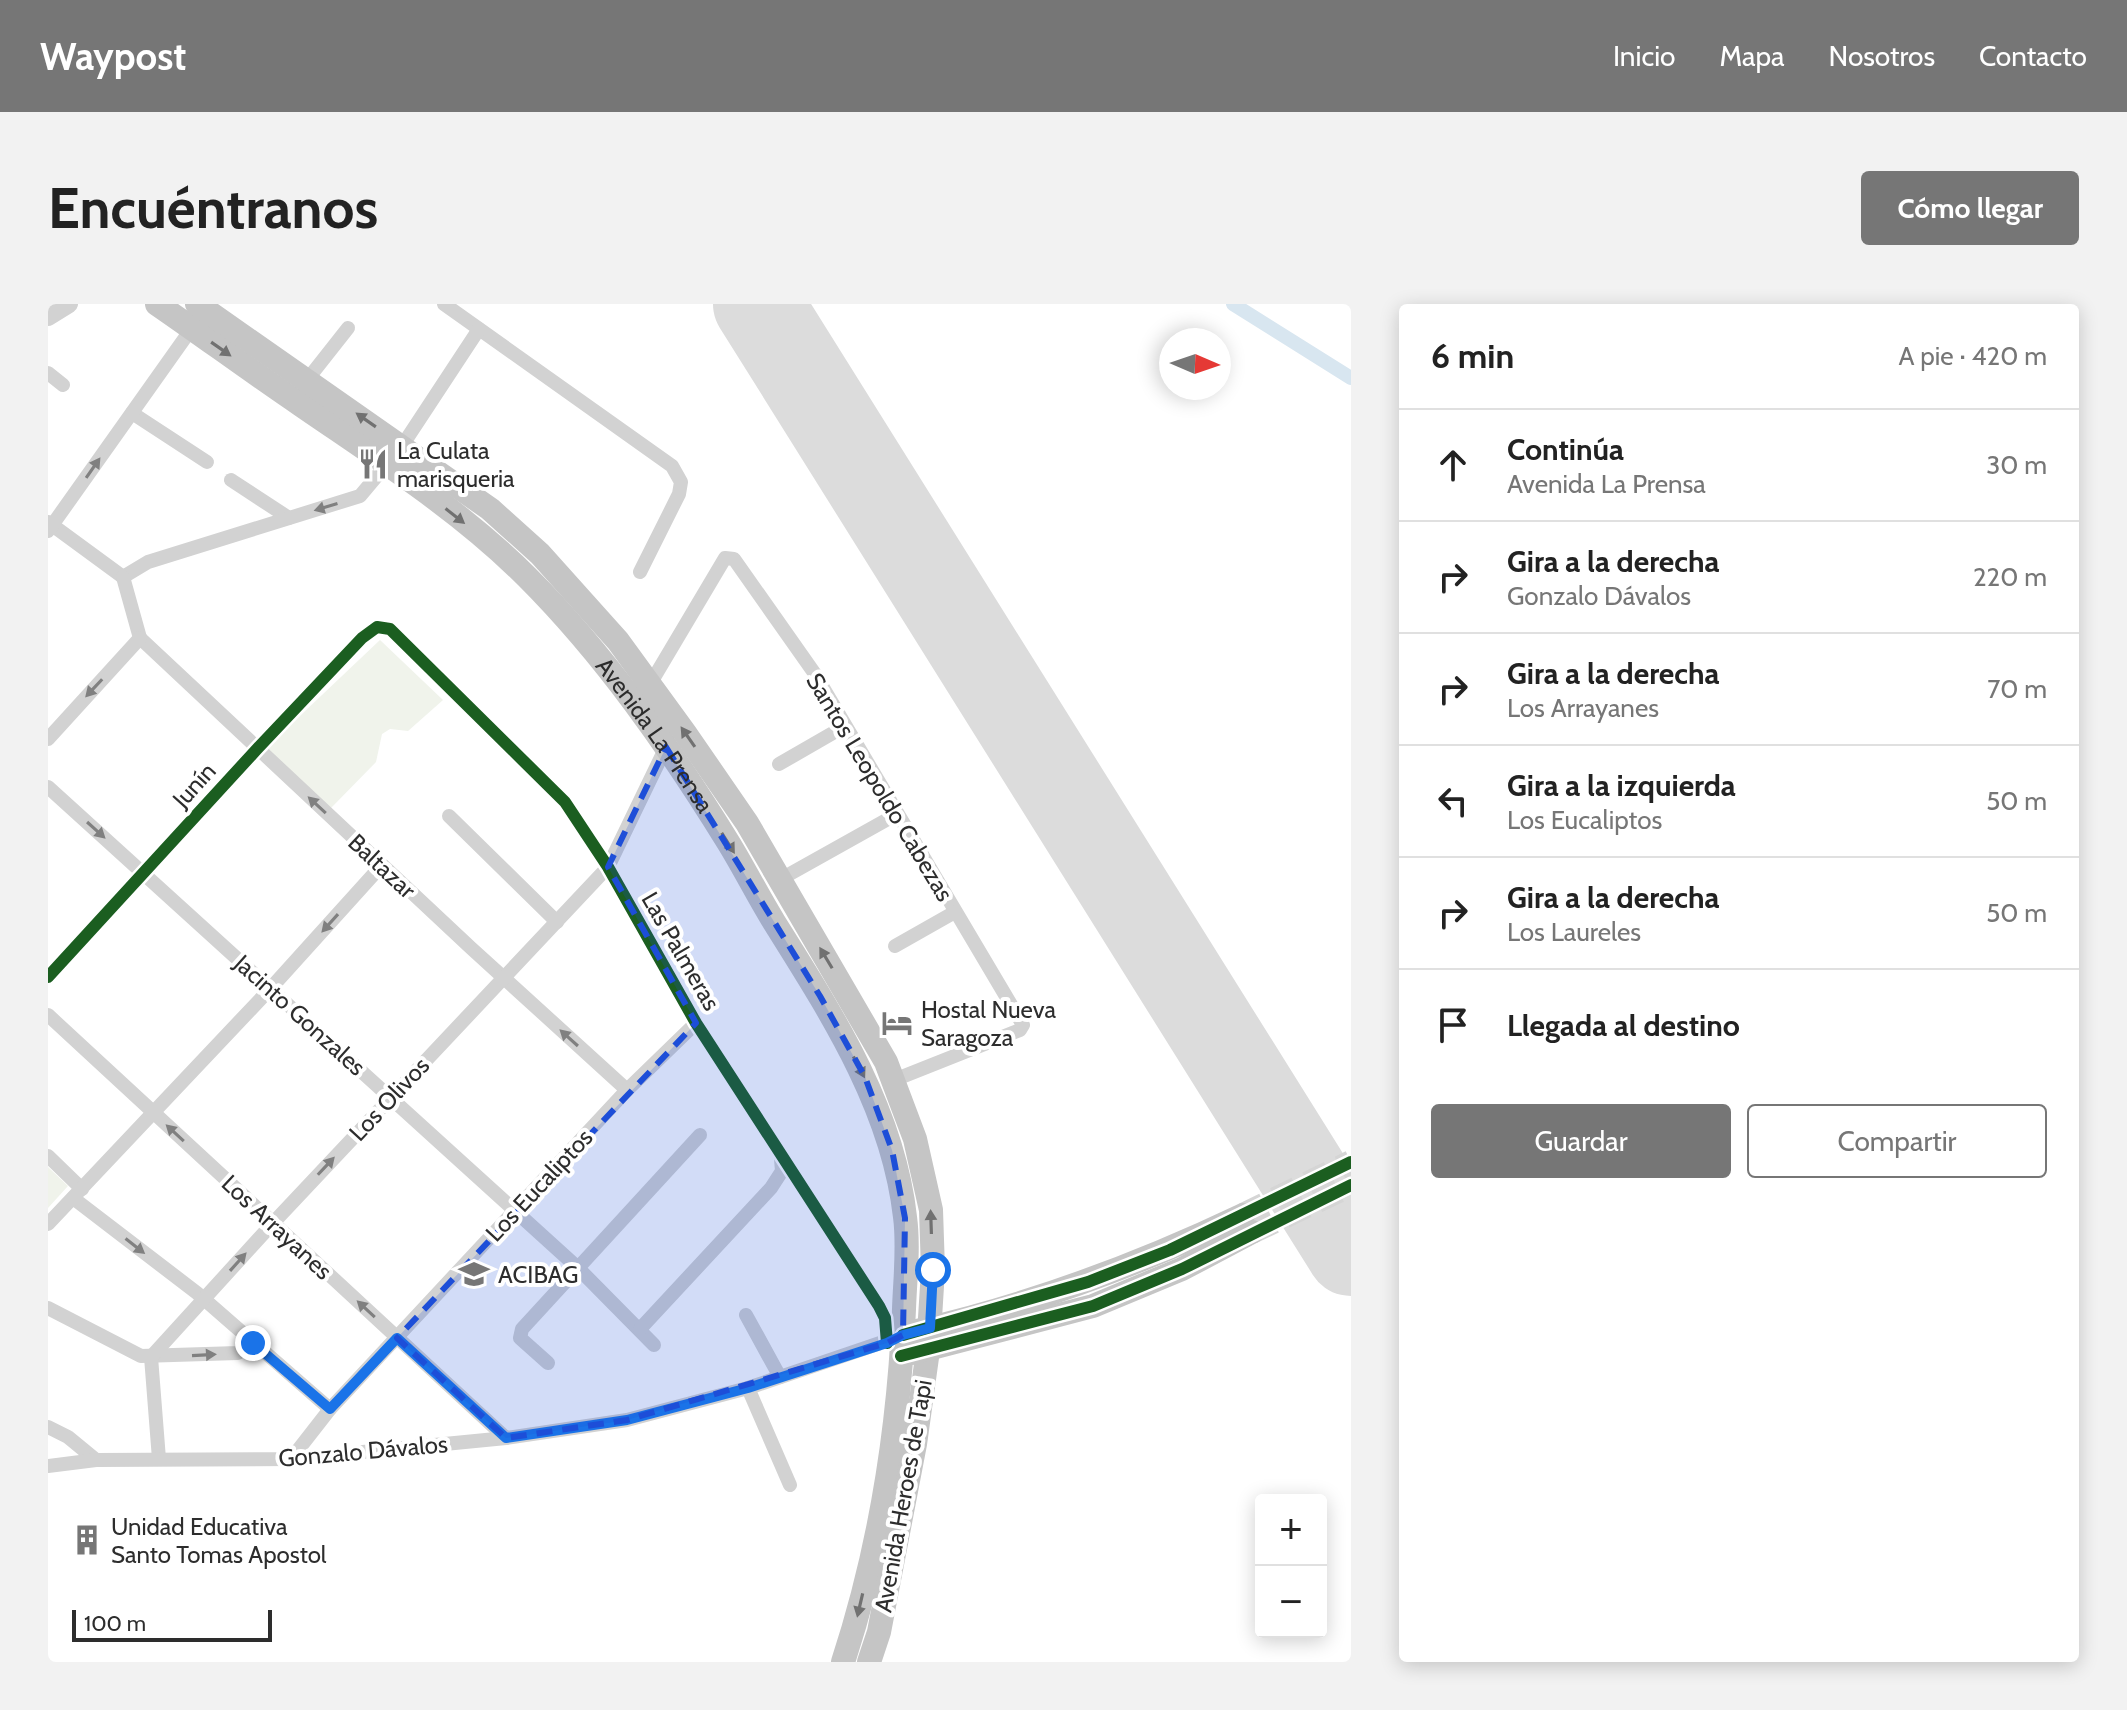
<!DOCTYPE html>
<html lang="es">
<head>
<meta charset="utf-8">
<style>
  body { margin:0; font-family:Cabin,sans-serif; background:#f2f2f2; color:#222 }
  .controls { position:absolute; right:24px; bottom:24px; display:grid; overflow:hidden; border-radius:8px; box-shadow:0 4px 20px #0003 }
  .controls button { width:72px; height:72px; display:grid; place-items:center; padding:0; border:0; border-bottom:2px solid #e0e0e0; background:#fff; color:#222; font:40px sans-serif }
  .compass { position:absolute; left:1111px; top:24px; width:72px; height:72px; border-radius:50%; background:#fff; box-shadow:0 4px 20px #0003; rotate:92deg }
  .scale { position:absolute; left:24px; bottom:20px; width:200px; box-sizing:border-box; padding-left:8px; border:4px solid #2d2d2d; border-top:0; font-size:22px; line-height:28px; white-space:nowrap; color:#2d2d2d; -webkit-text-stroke:6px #fff; paint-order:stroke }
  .stop { position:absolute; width:24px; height:24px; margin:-18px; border:6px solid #1a73e8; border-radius:50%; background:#fff }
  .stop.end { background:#1a73e8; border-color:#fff; box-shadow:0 2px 8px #0008 }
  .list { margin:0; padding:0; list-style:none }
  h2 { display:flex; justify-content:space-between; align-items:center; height:104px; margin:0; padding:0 32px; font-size:34px }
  h2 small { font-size:26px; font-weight:400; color:#767676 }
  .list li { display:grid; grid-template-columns:52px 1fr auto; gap:24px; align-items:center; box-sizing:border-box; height:112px; padding:0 32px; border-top:2px solid #e0e0e0 }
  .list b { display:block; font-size:30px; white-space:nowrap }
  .list p { margin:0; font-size:26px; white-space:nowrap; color:#767676 }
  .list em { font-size:26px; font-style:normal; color:#767676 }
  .actions { display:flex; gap:16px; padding:24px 32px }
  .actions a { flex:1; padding:18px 0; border:2px solid #767676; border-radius:8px; text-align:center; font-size:28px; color:#767676 }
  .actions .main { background:#767676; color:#fff }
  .icon { flex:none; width:44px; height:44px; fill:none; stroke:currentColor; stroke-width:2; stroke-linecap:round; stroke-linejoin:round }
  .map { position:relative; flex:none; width:1303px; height:1358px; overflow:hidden; border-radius:8px }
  header { display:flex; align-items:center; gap:48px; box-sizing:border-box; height:112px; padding:0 40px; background:#767676; color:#fff }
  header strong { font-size:38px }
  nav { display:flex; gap:44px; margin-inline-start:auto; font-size:28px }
  .intro { display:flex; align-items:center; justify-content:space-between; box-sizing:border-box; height:192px; padding:0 48px }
  h1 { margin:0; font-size:56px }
  .button { padding:20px 36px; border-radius:8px; background:#767676; color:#fff; font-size:28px; font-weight:700 }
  main { display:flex; gap:48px; padding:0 48px }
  aside { flex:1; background:#fff; border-radius:8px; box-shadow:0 4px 20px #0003 }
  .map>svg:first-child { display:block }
  .green { fill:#f0f3eb }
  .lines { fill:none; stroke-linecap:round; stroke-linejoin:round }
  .canal { stroke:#d8e6f0; stroke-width:14 }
  .runway { stroke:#dcdcdc; stroke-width:90 }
  .primary-tunnel { stroke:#d5d5d5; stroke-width:24; stroke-dasharray:24 12; stroke-linecap:butt }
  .minor { stroke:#d2d2d2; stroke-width:14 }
  .tertiary { stroke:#d2d2d2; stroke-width:18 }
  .primary { stroke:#c5c5c5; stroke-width:24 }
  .cycleway-casing { stroke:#fff; stroke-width:17 }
  .cycleway { stroke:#1b5e20; stroke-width:12 }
  .oneway { fill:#717171 }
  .oneway2 { fill:#808080 }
  .route { stroke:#1a73e8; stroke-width:10 }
  .marked { fill:#1d4ed8; fill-opacity:0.2; stroke:#1d4ed8; stroke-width:6; stroke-dasharray:16 10; stroke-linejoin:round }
  .labels { text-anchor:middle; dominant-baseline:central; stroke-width:8; stroke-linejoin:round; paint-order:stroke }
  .poi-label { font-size:24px; fill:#2d2d2d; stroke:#fff; text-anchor:start }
  .street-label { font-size:24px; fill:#2d2d2d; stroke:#fff }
</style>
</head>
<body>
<header>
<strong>Waypost</strong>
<nav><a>Inicio</a><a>Mapa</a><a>Nosotros</a><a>Contacto</a></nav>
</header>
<div class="intro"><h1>Encuéntranos</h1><a class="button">Cómo llegar</a></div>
<main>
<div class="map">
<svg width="1303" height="1358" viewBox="0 0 1303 1358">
  <rect width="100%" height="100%" fill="#fff"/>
  <g class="green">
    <polygon points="332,336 395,396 360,427 342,425 334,430 328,458 283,504 217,445"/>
    <polygon points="0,863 20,882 0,904"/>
  </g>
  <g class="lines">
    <polyline class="canal" points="1185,0 1303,74"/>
    <polyline class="runway" points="710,0 1303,947"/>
    <g class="primary-tunnel">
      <polyline points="1195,911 1303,858"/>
      <polyline points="1204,928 1303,881"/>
    </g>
    <g class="minor">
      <polyline points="396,0 624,162 633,178 631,190 592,268"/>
      <polyline points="0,69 15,81"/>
      <polyline points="259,76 300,24"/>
      <polyline points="84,109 159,158"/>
      <polyline points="183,176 241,214"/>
      <polyline points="0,218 75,273"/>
      <polyline points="0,227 144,24"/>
      <polyline points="75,273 100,258 312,192 354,142 431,25"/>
      <polyline points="75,273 92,334"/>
      <polyline points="92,334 423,644 579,786"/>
      <polyline points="601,382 677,254 686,255 767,370 975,721 972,726 846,776"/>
      <polyline points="0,435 92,334"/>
      <polyline points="731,460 797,422"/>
      <polyline points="0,483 530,964 606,1041"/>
      <polyline points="401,512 509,618"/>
      <polyline points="731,576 849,510"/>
      <polyline points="847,642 907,608"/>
      <polyline points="0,673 209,445 314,334 329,323 342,325 517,498 560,563 648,719 831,1002 837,1014 839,1039"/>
      <polyline points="0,711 458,1134"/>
      <polyline points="0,852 34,885"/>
      <polyline points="25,894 149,989 282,1105"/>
      <polyline points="0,920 222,685 334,561"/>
      <polyline points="0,1004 93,1052 190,1049 205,1039"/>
      <polyline points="698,1011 732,1073"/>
      <polyline points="592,1025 723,884 734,867 733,855"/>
      <polyline points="500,1059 472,1034 474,1025 652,831"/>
      <polyline points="700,1084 742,1181"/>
      <polyline points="0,1123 20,1133 48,1156"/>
      <polyline points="111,1155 103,1053 225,919 560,563 618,443"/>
      <polyline points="243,1155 282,1105 579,786 648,719"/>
      <polyline points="0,1162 48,1156 243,1155 458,1134 579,1116 700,1084 847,1034"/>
    </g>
    <polyline class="tertiary" points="0,13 21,0"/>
    <g class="primary">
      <path id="s1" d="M 109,0 C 157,33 204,68 253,101 C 330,154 412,206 479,273 C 557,351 622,444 680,538 C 696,564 710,592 726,618 C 783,709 845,804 857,913 C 861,943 857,975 856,1005 C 851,1123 832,1245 795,1358"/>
      <polyline points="149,0 442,205 492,250 570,337 637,429 699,519 838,758 867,835 883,906 885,966 880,1046 867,1140 831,1328 821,1358"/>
      <path d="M 869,1027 C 982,1001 1090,961 1195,911"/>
      <polyline points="865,1049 1045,1002 1134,965 1204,928"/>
    </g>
    <g class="cycleway-casing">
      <g id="cycleway">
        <polyline points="0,673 209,445 314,334 329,323 342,325 517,498 560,563 648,719 831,1002 837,1014 839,1039"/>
        <polyline points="855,1031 1040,978 1122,946 1303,858"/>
        <polyline points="853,1052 1045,1002 1134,965 1303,881"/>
      </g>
    </g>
    <use href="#cycleway" class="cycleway"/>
  </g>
  <defs><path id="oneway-solid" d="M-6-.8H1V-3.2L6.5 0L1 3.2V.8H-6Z" transform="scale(2)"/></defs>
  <g class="oneway">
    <use href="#oneway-solid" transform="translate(173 45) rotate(35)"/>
    <use href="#oneway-solid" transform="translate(318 116) rotate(-145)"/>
    <use href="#oneway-solid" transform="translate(407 212) rotate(38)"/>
    <use href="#oneway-solid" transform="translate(640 433) rotate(-125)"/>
    <use href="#oneway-solid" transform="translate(680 539) rotate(58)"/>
    <use href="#oneway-solid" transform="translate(778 654) rotate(-121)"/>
    <use href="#oneway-solid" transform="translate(811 763) rotate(62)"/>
    <use href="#oneway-solid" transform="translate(883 918) rotate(-92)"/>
    <use href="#oneway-solid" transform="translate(812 1301) rotate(103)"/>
  </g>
  <g class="oneway2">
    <use href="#oneway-solid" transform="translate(45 164) rotate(-55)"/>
    <use href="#oneway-solid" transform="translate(278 203) rotate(163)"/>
    <use href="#oneway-solid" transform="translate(46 384) rotate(133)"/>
    <use href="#oneway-solid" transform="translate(269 501) rotate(-137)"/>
    <use href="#oneway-solid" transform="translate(48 526) rotate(42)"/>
    <use href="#oneway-solid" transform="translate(282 619) rotate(132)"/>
    <use href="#oneway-solid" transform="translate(521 734) rotate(-138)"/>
    <use href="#oneway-solid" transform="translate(127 829) rotate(-137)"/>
    <use href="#oneway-solid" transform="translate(278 862) rotate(-47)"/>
    <use href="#oneway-solid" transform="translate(87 942) rotate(38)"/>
    <use href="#oneway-solid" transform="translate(190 958) rotate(-48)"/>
    <use href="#oneway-solid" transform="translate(318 1005) rotate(-137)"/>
    <use href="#oneway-solid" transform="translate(156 1051) rotate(-3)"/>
  </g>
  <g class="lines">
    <polyline class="route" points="205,1039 282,1105 349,1034 458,1134 579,1116 700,1084 839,1039 855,1031 882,1024 885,966"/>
  </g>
  <path class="marked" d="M 618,443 L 772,692 L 817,773 L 844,846 L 857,914 L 855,1031 L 839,1039 L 579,1116 L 458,1134 L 349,1034 L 648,719 L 560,563 Z"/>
  <defs>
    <g id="restaurant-bare" transform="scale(2.4)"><path d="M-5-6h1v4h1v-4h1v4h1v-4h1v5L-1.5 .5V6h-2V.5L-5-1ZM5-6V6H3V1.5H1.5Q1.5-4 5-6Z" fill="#767676" stroke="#fff" stroke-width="2.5" paint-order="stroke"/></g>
    <g id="hotel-bare" transform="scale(2.4)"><path d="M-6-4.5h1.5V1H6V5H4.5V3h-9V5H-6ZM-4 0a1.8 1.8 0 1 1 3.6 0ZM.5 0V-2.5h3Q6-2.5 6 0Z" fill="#767676" stroke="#fff" stroke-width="2.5" paint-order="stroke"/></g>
    <g id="school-bare" transform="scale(2.4)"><path d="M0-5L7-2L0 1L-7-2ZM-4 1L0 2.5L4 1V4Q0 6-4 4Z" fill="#767676" stroke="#fff" stroke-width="2.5" paint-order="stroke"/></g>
    <g id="building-bare" transform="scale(2.4)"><path d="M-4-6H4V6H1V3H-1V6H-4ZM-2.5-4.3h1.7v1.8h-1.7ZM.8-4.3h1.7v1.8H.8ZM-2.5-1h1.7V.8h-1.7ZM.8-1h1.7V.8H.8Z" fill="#767676" stroke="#fff" stroke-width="2.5" paint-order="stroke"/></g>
  </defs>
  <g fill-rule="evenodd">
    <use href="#restaurant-bare" x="325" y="160"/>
    <use href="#hotel-bare" x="849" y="719"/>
    <use href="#school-bare" x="426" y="970"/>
    <use href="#building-bare" x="39" y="1236"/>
  </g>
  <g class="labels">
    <g class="poi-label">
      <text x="349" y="146">La Culata<tspan x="349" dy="28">marisqueria</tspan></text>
      <text x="873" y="705">Hostal Nueva<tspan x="873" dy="28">Saragoza</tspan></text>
      <text x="450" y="970">ACIBAG</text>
      <text x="63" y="1222">Unidad Educativa<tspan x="63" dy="28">Santo Tomas Apostol</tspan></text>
    </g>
    <g class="street-label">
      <text stroke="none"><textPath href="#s1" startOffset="664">Avenida La Prensa</textPath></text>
      <text transform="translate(146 481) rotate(-48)">Junín</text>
      <text transform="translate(832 483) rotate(59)">Santos Leopoldo Cabezas</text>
      <text transform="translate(334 562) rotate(43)">Baltazar</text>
      <text transform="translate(633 647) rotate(60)">Las Palmeras</text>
      <text transform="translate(252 711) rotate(42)">Jacinto Gonzales</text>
      <text transform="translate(341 795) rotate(-47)">Los Olivos</text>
      <text transform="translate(491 881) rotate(-47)">Los Eucaliptos</text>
      <text transform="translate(229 923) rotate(43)">Los Arrayanes</text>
      <text transform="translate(315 1147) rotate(-5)">Gonzalo Dávalos</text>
      <text transform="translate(855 1192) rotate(-80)">Avenida Heroes de Tapi</text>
    </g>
  </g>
</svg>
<div class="controls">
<button>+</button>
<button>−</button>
</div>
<svg class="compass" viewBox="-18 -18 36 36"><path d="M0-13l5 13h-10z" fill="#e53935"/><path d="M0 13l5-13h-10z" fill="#767676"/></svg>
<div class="scale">100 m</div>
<div class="stop" style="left:885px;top:966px"></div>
<div class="stop end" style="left:205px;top:1039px"></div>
</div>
<aside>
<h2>6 min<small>A pie · 420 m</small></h2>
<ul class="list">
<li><svg class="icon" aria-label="ahead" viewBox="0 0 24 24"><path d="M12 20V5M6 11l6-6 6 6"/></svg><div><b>Continúa</b><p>Avenida La Prensa</p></div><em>30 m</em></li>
<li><svg class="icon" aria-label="right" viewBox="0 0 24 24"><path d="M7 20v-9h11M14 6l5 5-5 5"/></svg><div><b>Gira a la derecha</b><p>Gonzalo Dávalos</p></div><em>220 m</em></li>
<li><svg class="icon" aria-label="right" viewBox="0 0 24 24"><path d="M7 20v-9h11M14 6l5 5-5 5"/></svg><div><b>Gira a la derecha</b><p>Los Arrayanes</p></div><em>70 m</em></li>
<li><svg class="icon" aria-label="left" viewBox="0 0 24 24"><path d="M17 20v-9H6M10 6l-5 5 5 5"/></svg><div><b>Gira a la izquierda</b><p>Los Eucaliptos</p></div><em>50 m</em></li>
<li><svg class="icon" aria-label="right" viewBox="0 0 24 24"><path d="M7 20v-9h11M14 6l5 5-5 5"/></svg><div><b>Gira a la derecha</b><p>Los Laureles</p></div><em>50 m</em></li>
<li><svg class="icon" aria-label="arrive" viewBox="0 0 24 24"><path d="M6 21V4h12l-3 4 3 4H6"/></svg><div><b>Llegada al destino</b></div></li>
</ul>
<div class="actions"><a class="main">Guardar</a><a>Compartir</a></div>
</aside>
</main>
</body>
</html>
